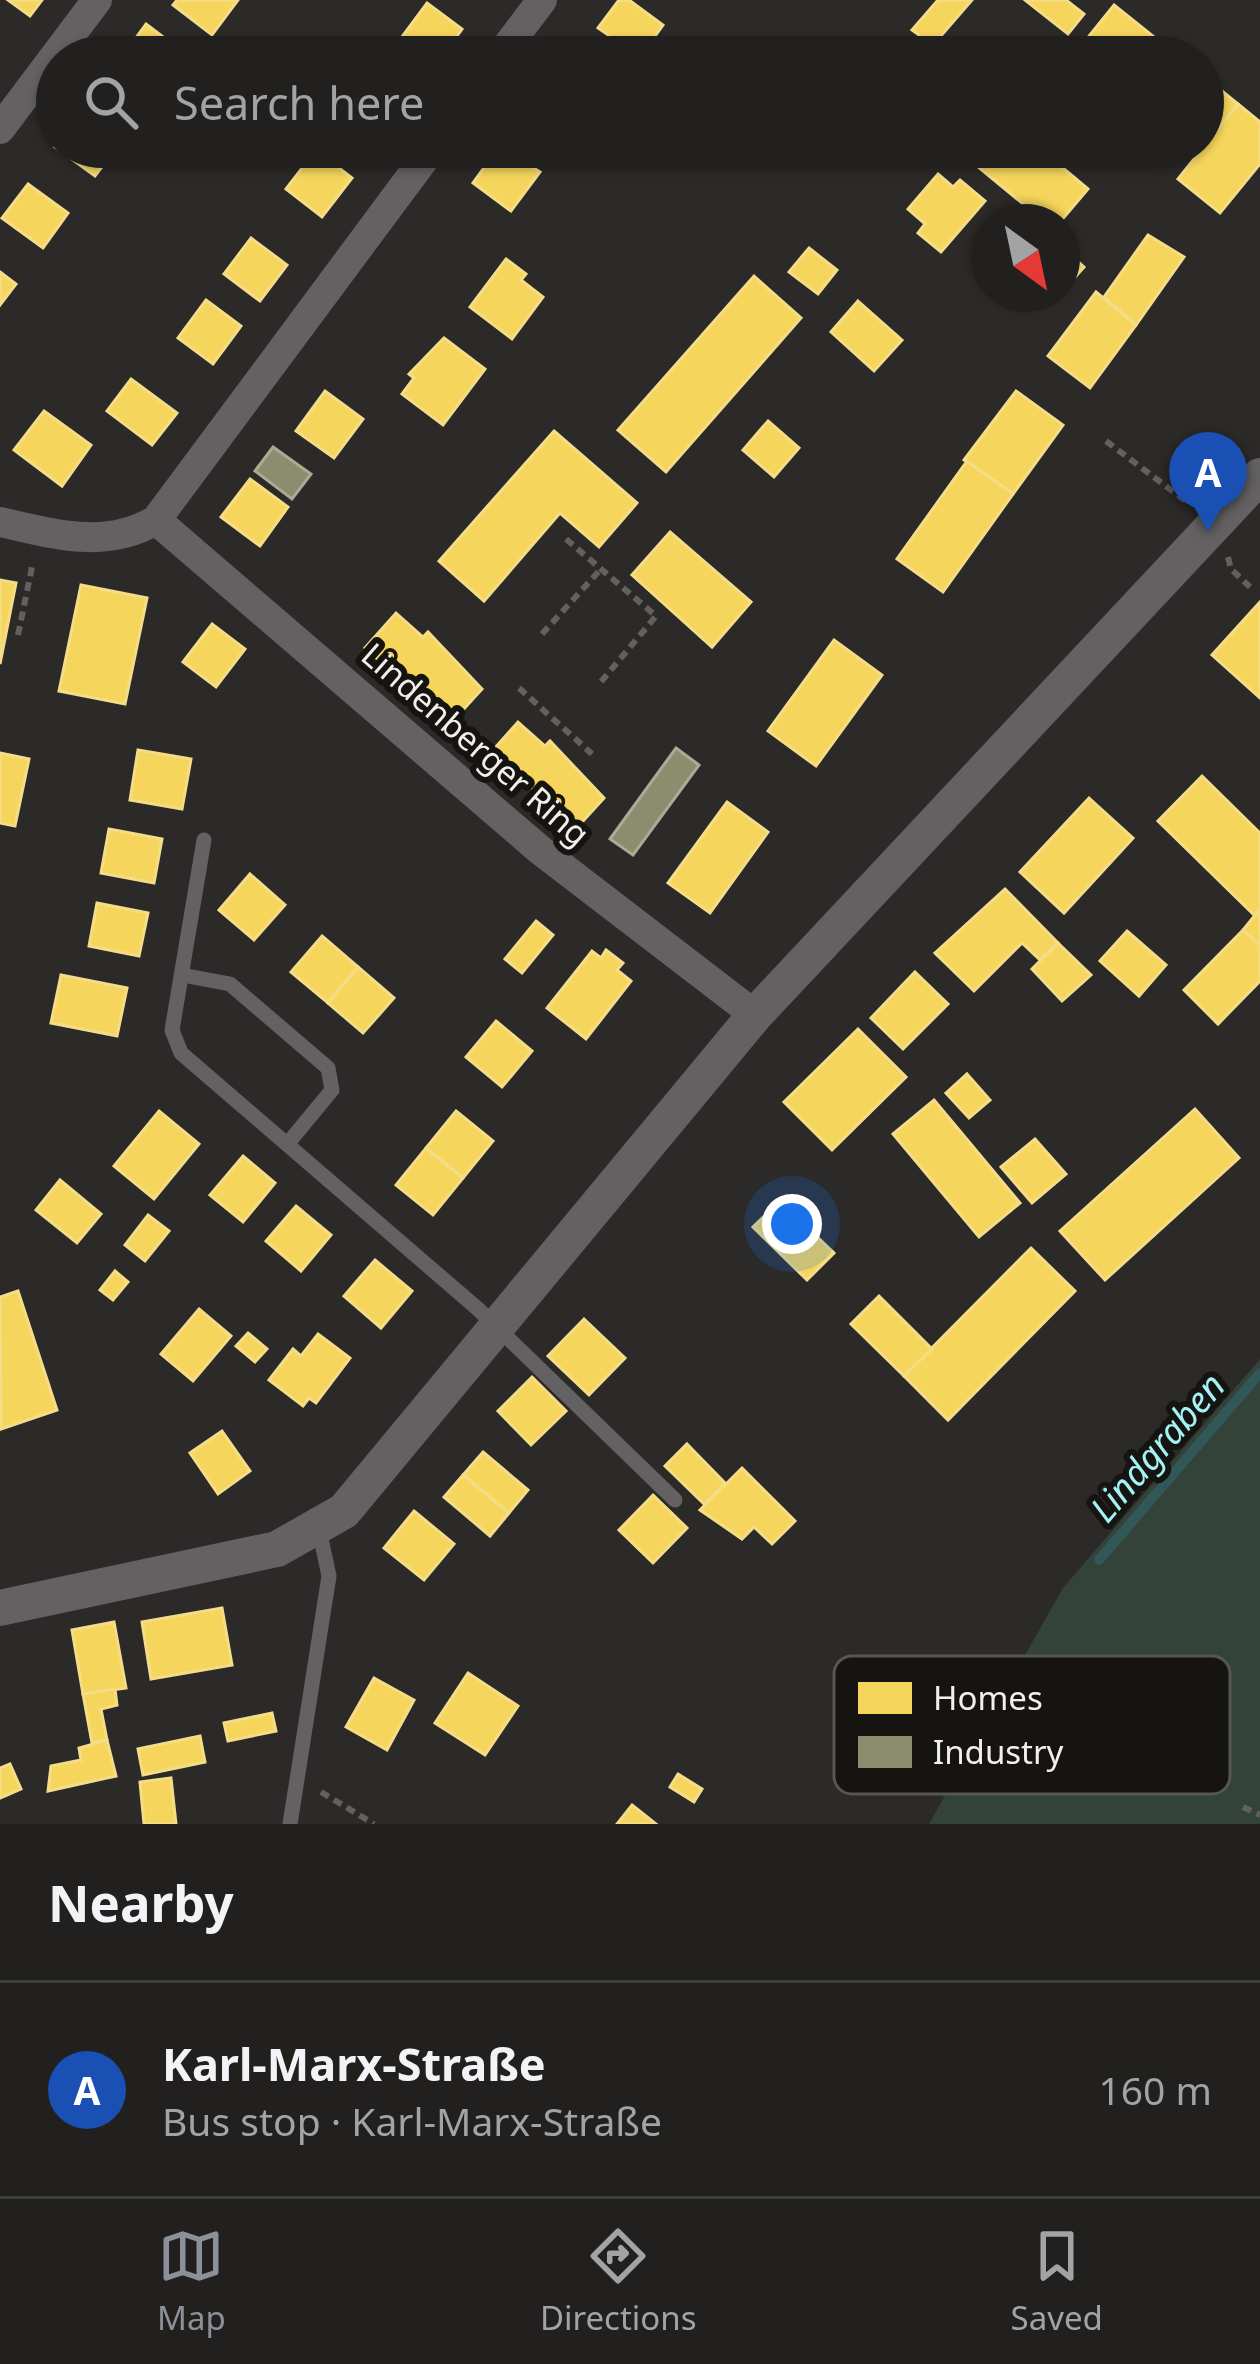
<!DOCTYPE html>
<html lang="en">
<head>
<meta charset="utf-8">
<style>
  body { margin:0; font-family:"Noto Sans",sans-serif; background:#292827; color:#f1f3f6 }
  .compass { position:absolute; left:972px; top:204px; width:108px; height:108px; border-radius:50%; background:#21201e; box-shadow:0 3px 9px #0004; rotate:147deg }
  .you { position:absolute; left:792px; top:1224px; width:42px; height:42px; margin:-30px; border:9px solid #fff; border-radius:50%; background:#1a73e8; box-shadow:0 0 0 18px #1a73e833 }
  .badge { display:grid; place-items:center; width:78px; height:78px; border-radius:50%; background:#8c9099; color:#fff; font-size:39px; font-weight:700 }
  .pin { position:absolute; translate:-50% -99px; filter:drop-shadow(0 3px 6px #0008) }
  .pin::after { content:''; position:absolute; top:63px; width:42px; height:36px; background:inherit; clip-path:polygon(0 0,100% 0,50% 100%) }
  .list { margin:0; padding:0; list-style:none }
  h2 { display:flex; justify-content:space-between; align-items:center; height:156px; margin:0; padding:0 48px; font-size:51px }
  h2 small { font-size:39px; font-weight:400; color:#a2a3a4 }
  .list li { display:grid; grid-template-columns:78px 1fr auto; gap:36px; align-items:center; box-sizing:border-box; height:216px; padding:0 48px; border-top:3px solid #3e3e3c }
  .list b { display:block; font-size:45px; white-space:nowrap }
  .list p { margin:0; font-size:39px; white-space:nowrap; color:#a2a3a4 }
  .list em { font-size:39px; font-style:normal; color:#a2a3a4 }
  .icon { flex:none; width:66px; height:66px; fill:none; stroke:currentColor; stroke-width:2; stroke-linecap:round; stroke-linejoin:round }
  .map { position:relative; flex:none; width:1260px; height:1824px; overflow:hidden }
  .search { position:absolute; background:#21201e; box-shadow:0 3px 9px #0004; left:36px; right:36px; top:36px; height:132px; display:flex; align-items:center; gap:30px; box-sizing:border-box; padding:0 42px; border-radius:66px; color:#a2a3a4; font-size:45px }
  .sheet { height:372px; background:#21201e }
  nav { display:flex; justify-content:space-around; align-items:center; box-sizing:border-box; height:168px; border-top:3px solid #3e3e3c; background:#21201e; font-size:33px; color:#a2a3a4 }
  nav a { display:grid; justify-items:center; gap:6px }
  nav .on { color:#8c9099 }
  .map>svg:first-child { display:block }
  .green { fill:#34433a }
  .homes { fill:#f6d55c; stroke:#f5dd87; stroke-width:3 }
  .industry { fill:#8c8c6e; stroke:#abaa94; stroke-width:3 }
  .lines { fill:none; stroke-linecap:round; stroke-linejoin:round }
  .stream { stroke:#325758; stroke-width:10 }
  .path { stroke:#636160; stroke-width:6; stroke-dasharray:9 6; stroke-linecap:butt }
  .service { stroke:#636161; stroke-width:15 }
  .minor { stroke:#636161; stroke-width:30 }
  .tertiary { stroke:#636161; stroke-width:36 }
  .labels { text-anchor:middle; dominant-baseline:central; stroke-width:12; stroke-linejoin:round; paint-order:stroke }
  .street-label { font-size:33px; fill:#f2f0ec; stroke:#151411 }
  .water-label { font-size:36px; font-style:italic; fill:#a5f2f5; stroke:#151411 }
  .key { fill:#151411; stroke:#575653; stroke-width:3 }
  .key-label { font-size:33px; fill:#f2f0ec }
</style>
</head>
<body>
<div class="map">
<svg width="1260" height="1824" viewBox="0 0 1260 1824">
  <rect width="100%" height="100%" fill="#2c2a28"/>
  <polygon class="green" points="1260,1359 1260,1824 929,1824 1063,1588"/>
  <g class="homes">
    <polygon points="8,0 42,0 30,16"/>
    <polygon points="177,0 238,0 212,35 173,5"/>
    <polygon points="619,0 629,0 663,25 640,57 598,28"/>
    <polygon points="938,0 972,0 933,45 912,30"/>
    <polygon points="1025,0 1066,0 1084,14 1068,34"/>
    <polygon points="427,3 462,29 442,57 421,57 399,41"/>
    <polygon points="1114,5 1179,57 1094,57 1081,46"/>
    <polygon points="146,24 183,52 179,57 122,57"/>
    <polygon points="1217,87 1238,104 1219,129 1203,116 1203,104"/>
    <polygon points="1238,104 1260,122 1260,164 1220,213 1178,179"/>
    <polygon points="57,145 57,147 117,147 95,176 55,147"/>
    <polygon points="499,147 540,172 511,211 473,183"/>
    <polygon points="954,147 1038,147 1088,189 1060,222 1045,222"/>
    <polygon points="316,150 352,178 322,217 286,189"/>
    <polygon points="938,174 953,187 960,180 985,201 941,252 918,233 925,224 908,209"/>
    <polygon points="28,184 68,213 43,248 2,218"/>
    <polygon points="1148,235 1184,257 1136,325 1104,297"/>
    <polygon points="251,238 287,265 260,301 224,274"/>
    <polygon points="1062,247 1084,267 1068,285 1062,279"/>
    <polygon points="809,248 837,270 818,294 789,272"/>
    <polygon points="506,259 526,274 521,280 543,297 512,339 470,307"/>
    <polygon points="0,272 16,284 0,305"/>
    <polygon points="754,276 801,318 666,472 618,430"/>
    <polygon points="1096,292 1136,325 1090,388 1048,356"/>
    <polygon points="206,300 241,326 213,364 178,338"/>
    <polygon points="858,301 902,340 874,371 831,332"/>
    <polygon points="444,338 485,369 443,425 402,394 414,378 409,374"/>
    <polygon points="131,379 177,413 152,445 107,411"/>
    <polygon points="325,391 363,419 334,458 296,431"/>
    <polygon points="1016,391 1063,425 1013,494 964,460"/>
    <polygon points="44,411 91,445 62,486 14,450"/>
    <polygon points="768,421 799,448 774,477 743,450"/>
    <polygon points="554,431 637,503 599,547 560,513 484,601 439,561"/>
    <polygon points="967,461 1013,494 943,592 897,559"/>
    <polygon points="250,479 288,507 260,546 221,517"/>
    <polygon points="670,532 751,602 712,647 632,575"/>
    <polygon points="0,580 16,583 0,664"/>
    <polygon points="81,585 147,598 125,704 59,691"/>
    <polygon points="1260,602 1260,698 1212,655"/>
    <polygon points="396,613 423,637 428,632 482,689 451,723 399,666 393,673 365,648"/>
    <polygon points="212,624 245,649 216,687 183,662"/>
    <polygon points="834,640 882,675 816,766 768,731"/>
    <polygon points="518,722 545,746 550,741 604,798 573,832 520,775 514,782 487,757"/>
    <polygon points="138,750 191,759 182,809 130,800"/>
    <polygon points="0,753 29,759 15,826 0,823"/>
    <polygon points="1202,776 1260,833 1260,909 1254,915 1158,821"/>
    <polygon points="1089,798 1133,838 1064,913 1020,872"/>
    <polygon points="727,802 768,832 710,913 668,883"/>
    <polygon points="109,829 162,839 154,883 101,873"/>
    <polygon points="250,874 285,905 254,940 219,910"/>
    <polygon points="1005,889 1058,943 1040,960 1022,943 974,991 935,953"/>
    <polygon points="97,903 148,913 139,956 89,946"/>
    <polygon points="1260,909 1260,946 1243,930"/>
    <polygon points="536,921 553,935 522,973 505,959"/>
    <polygon points="1243,930 1260,946 1260,981 1218,1024 1184,990"/>
    <polygon points="1127,931 1166,965 1139,996 1100,961"/>
    <polygon points="322,936 358,967 328,1003 291,972"/>
    <polygon points="1058,943 1091,975 1062,1001 1032,969"/>
    <polygon points="606,950 623,963 617,970 631,981 586,1039 547,1008 592,951 601,958"/>
    <polygon points="358,967 394,998 363,1033 328,1003"/>
    <polygon points="915,972 948,1004 903,1049 871,1018"/>
    <polygon points="61,975 127,988 117,1036 51,1023"/>
    <polygon points="496,1021 532,1051 502,1087 466,1057"/>
    <polygon points="858,1029 906,1077 832,1150 784,1102"/>
    <polygon points="967,1074 990,1100 969,1118 946,1093"/>
    <polygon points="934,1100 1020,1203 979,1237 893,1134"/>
    <polygon points="1195,1109 1239,1158 1105,1280 1060,1231"/>
    <polygon points="159,1111 199,1144 154,1199 114,1166"/>
    <polygon points="456,1111 493,1141 463,1178 426,1148"/>
    <polygon points="1035,1139 1066,1174 1032,1203 1001,1167"/>
    <polygon points="426,1148 463,1178 433,1215 396,1185"/>
    <polygon points="243,1156 275,1183 243,1222 210,1195"/>
    <polygon points="60,1180 101,1214 77,1243 36,1210"/>
    <polygon points="780,1201 834,1253 807,1280 753,1227"/>
    <polygon points="296,1206 331,1235 301,1271 266,1241"/>
    <polygon points="148,1215 169,1231 145,1261 125,1245"/>
    <polygon points="1031,1248 1075,1291 948,1420 904,1376"/>
    <polygon points="375,1260 412,1291 381,1328 344,1296"/>
    <polygon points="115,1271 128,1282 113,1300 100,1290"/>
    <polygon points="18,1291 57,1410 1,1429 0,1297"/>
    <polygon points="879,1296 932,1349 904,1376 851,1324"/>
    <polygon points="199,1309 231,1336 193,1381 161,1354"/>
    <polygon points="584,1319 625,1358 589,1395 548,1356"/>
    <polygon points="248,1333 267,1349 255,1362 236,1346"/>
    <polygon points="318,1334 350,1358 316,1403 309,1398 303,1406 269,1380 293,1349 301,1356"/>
    <polygon points="532,1377 566,1411 531,1445 498,1411"/>
    <polygon points="222,1431 250,1471 218,1494 190,1453"/>
    <polygon points="687,1444 725,1483 704,1504 665,1466"/>
    <polygon points="483,1452 528,1490 509,1513 463,1475"/>
    <polygon points="742,1468 795,1521 772,1544 754,1527 742,1539 700,1510"/>
    <polygon points="463,1475 509,1513 490,1536 444,1497"/>
    <polygon points="653,1495 687,1528 653,1563 619,1530"/>
    <polygon points="414,1511 454,1544 424,1580 384,1548"/>
    <polygon points="222,1608 232,1665 151,1679 142,1622"/>
    <polygon points="114,1622 126,1688 83,1694 72,1630"/>
    <polygon points="468,1673 518,1706 485,1755 435,1723"/>
    <polygon points="374,1678 414,1700 387,1750 346,1727"/>
    <polygon points="115,1689 117,1705 101,1709 107,1740 92,1743 83,1694"/>
    <polygon points="272,1713 276,1731 228,1741 224,1723"/>
    <polygon points="200,1736 205,1762 143,1775 138,1749"/>
    <polygon points="107,1740 116,1776 48,1791 51,1766 81,1760 79,1748"/>
    <polygon points="10,1764 21,1789 0,1798 0,1768"/>
    <polygon points="678,1774 702,1789 694,1802 670,1787"/>
    <polygon points="171,1778 176,1824 144,1824 140,1782"/>
    <polygon points="632,1805 656,1824 617,1824"/>
  </g>
  <g class="industry">
    <polygon points="273,447 311,474 292,499 255,471"/>
    <polygon points="676,748 699,765 633,855 610,839"/>
  </g>
  <g class="lines">
    <polyline class="stream" points="1099,1560 1260,1373"/>
    <g class="path">
      <polyline points="1106,441 1187,502"/>
      <polyline points="566,539 656,616 600,683"/>
      <polyline points="1228,557 1231,569 1250,587"/>
      <polyline points="542,634 600,570"/>
      <polyline points="18,635 33,562"/>
      <polyline points="519,688 592,754"/>
      <polyline points="321,1792 374,1824"/>
      <polyline points="1243,1807 1260,1815"/>
    </g>
    <g class="service">
      <polyline points="204,840 172,1030 181,1053 478,1309 675,1500"/>
      <polyline points="182,975 230,984 328,1068 332,1090 289,1142"/>
      <polyline points="290,1824 329,1576 319,1529"/>
    </g>
    <g class="minor">
      <polyline points="499,57 542,0"/>
      <polyline points="0,129 97,0"/>
      <polyline points="156,520 540,850 755,1015"/>
      <path d="M 0,522 C 55,534 106,550 156,520 L 433,147"/>
    </g>
    <polyline class="tertiary" points="0,1608 277,1549 344,1511 755,1015 1260,476"/>
  </g>
  <g class="labels">
    <g class="street-label">
      <text transform="translate(476 744) rotate(41)">Lindenberger Ring</text>
    </g>
    <g class="water-label">
      <text transform="translate(1157 1447) rotate(-49)">Lindgraben</text>
    </g>
  </g>
  <rect x="834" y="1656" width="396" height="138" rx="18" class="key"/>
  <rect x="858" y="1682" width="54" height="32" fill="#f6d55c"/>
  <rect x="858" y="1736" width="54" height="32" fill="#8c8c6e"/>
  <g class="key-label">
    <text x="933" y="1710">Homes</text>
    <text x="933" y="1764">Industry</text>
  </g>
</svg>
<svg class="compass" viewBox="-18 -18 36 36"><path d="M0-13l5 13h-10z" fill="#e53935"/><path d="M0 13l5-13h-10z" fill="#a2a3a4"/></svg>
<div class="you"></div>
<div class="pin badge" style="left:1208px;top:531px;background:#1a4fb4">A</div>
<div class="search"><svg class="icon" aria-label="search" viewBox="0 0 24 24"><circle cx="10" cy="10" r="6"/><path d="M15 15l6 6"/></svg>Search here</div>
</div>
<section class="sheet">
<h2>Nearby<small></small></h2>
<ul class="list">
<li><span class="badge" style="background:#1a4fb4">A</span><div><b>Karl-Marx-Straße</b><p>Bus stop · Karl-Marx-Straße</p></div><em>160 m</em></li>
</ul>
</section>
<nav>
<a class="on"><svg class="icon" aria-label="map" viewBox="0 0 24 24"><path d="M3 6l6-2 6 2 6-2v14l-6 2-6-2-6 2zM9 4v14M15 6v14"/></svg>Map</a>
<a><svg class="icon" aria-label="directions" viewBox="0 0 24 24"><path d="M12 3l9 9-9 9-9-9zM9 14v-3h6M13 9l2 2-2 2"/></svg>Directions</a>
<a><svg class="icon" aria-label="saved" viewBox="0 0 24 24"><path d="M7 4h10v16l-5-4-5 4z"/></svg>Saved</a>
</nav>
</body>
</html>
